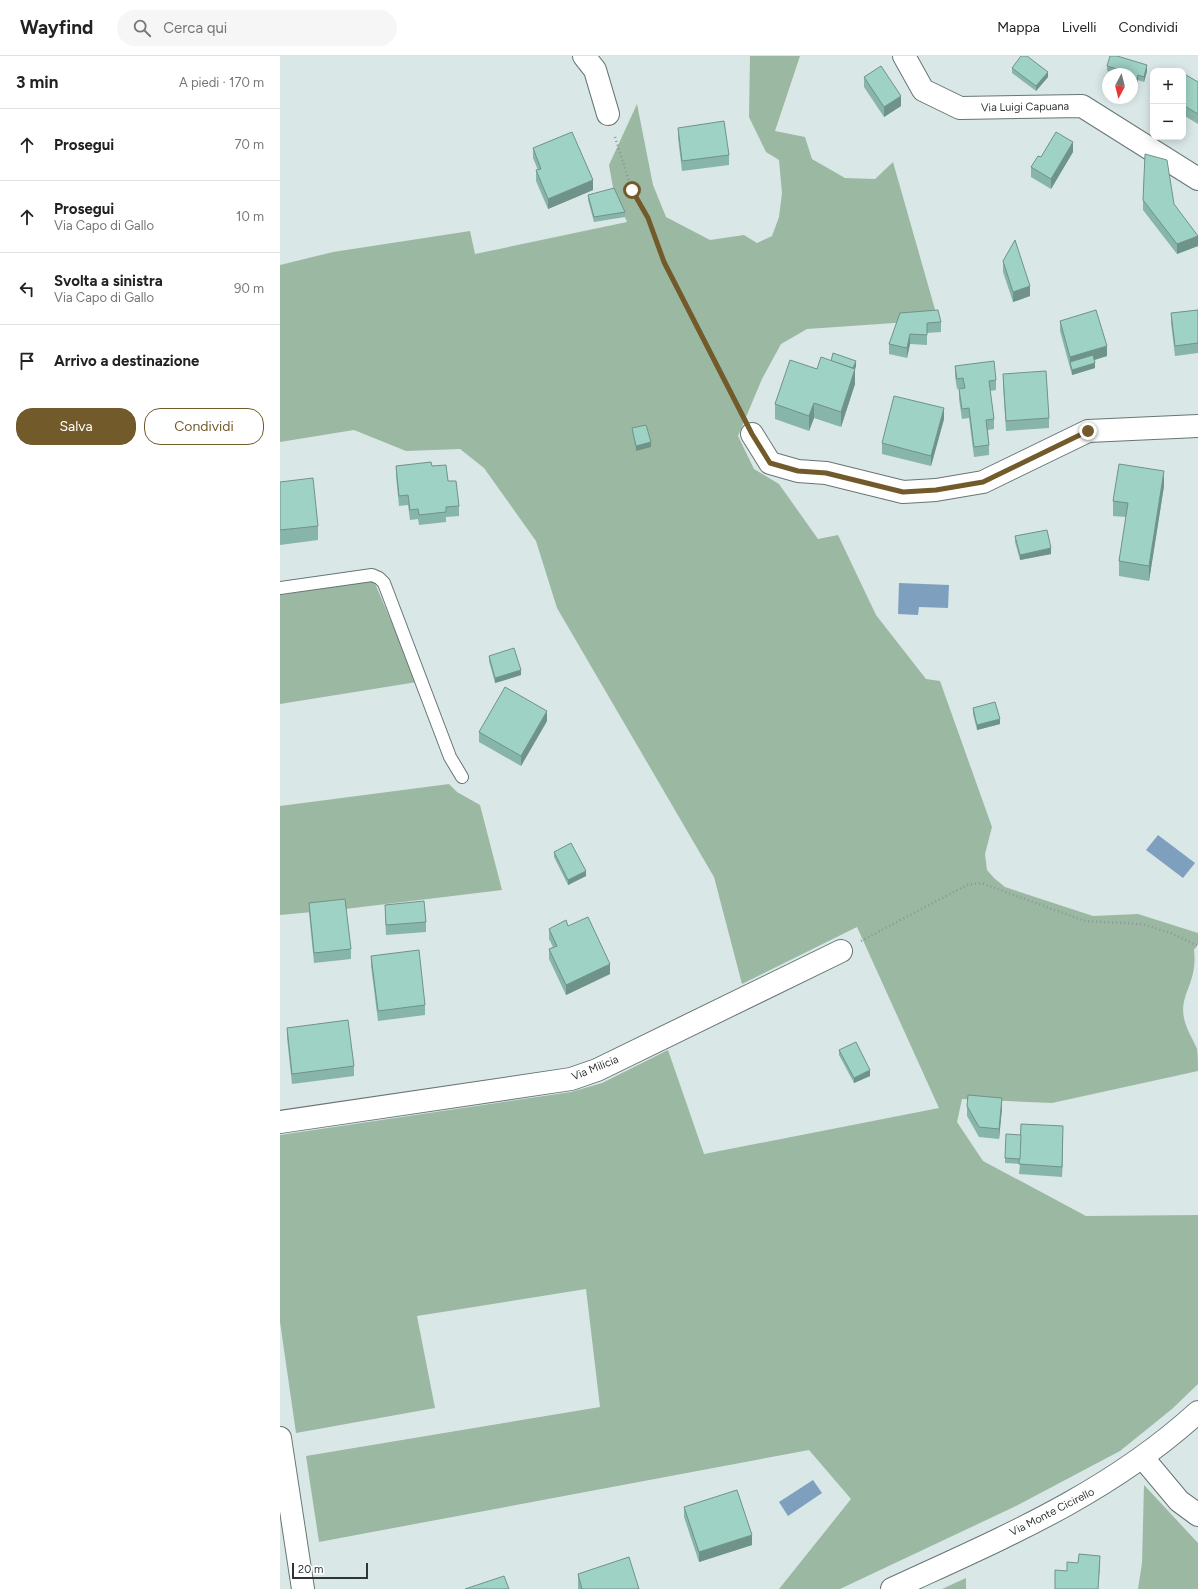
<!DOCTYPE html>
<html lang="it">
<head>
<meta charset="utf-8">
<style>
  body { margin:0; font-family:Figtree,sans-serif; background:#f6f6f6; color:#222 }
  .controls { position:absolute; right:12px; top:12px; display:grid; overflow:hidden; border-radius:8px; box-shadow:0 2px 10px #0003 }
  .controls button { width:36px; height:36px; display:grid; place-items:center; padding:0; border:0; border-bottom:1px solid #e0e0e0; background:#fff; color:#222; font:20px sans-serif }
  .compass { position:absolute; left:822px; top:12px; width:36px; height:36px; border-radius:50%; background:#fff; box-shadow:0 2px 10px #0003; rotate:187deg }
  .scale { position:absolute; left:12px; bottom:10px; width:76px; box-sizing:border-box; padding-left:4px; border:2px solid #2f3434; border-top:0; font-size:11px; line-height:14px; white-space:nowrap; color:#2f3434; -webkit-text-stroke:3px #fff; paint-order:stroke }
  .stop { position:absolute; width:12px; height:12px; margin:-9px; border:3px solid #735a2b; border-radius:50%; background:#fff }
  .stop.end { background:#735a2b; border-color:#fff; box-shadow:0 1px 4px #0008 }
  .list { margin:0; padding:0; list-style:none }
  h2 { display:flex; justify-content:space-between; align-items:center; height:52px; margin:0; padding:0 16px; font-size:17px }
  h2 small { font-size:13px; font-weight:400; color:#767676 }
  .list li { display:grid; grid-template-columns:26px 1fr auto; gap:12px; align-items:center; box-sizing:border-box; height:72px; padding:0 16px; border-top:1px solid #e0e0e0 }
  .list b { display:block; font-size:15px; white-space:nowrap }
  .list p { margin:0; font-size:13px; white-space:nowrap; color:#767676 }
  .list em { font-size:13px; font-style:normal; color:#767676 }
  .actions { display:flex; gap:8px; padding:12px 16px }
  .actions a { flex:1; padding:9px 0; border:1px solid #735a2b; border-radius:16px; text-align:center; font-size:14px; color:#735a2b }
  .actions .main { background:#735a2b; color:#fff }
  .icon { flex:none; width:22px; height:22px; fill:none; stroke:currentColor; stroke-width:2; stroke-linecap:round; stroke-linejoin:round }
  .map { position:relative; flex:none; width:918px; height:1533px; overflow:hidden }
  header { display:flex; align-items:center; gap:24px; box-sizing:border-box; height:56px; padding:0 20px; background:#fff; border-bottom:1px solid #e0e0e0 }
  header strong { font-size:19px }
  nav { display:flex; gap:22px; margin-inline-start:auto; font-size:14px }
  .search { width:280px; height:36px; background:#f6f6f6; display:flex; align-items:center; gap:10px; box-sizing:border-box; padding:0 14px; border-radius:22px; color:#767676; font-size:15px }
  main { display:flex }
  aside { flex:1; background:#fff }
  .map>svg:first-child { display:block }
  .green { fill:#9bb9a2 }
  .water { fill:#7ea0be }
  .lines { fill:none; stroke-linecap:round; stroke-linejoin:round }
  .lane-casing { stroke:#687575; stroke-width:14 }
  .street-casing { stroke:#687575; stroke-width:24 }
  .secondary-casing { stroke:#687575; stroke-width:24 }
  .path { stroke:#8c9696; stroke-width:2.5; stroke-dasharray:1 3; stroke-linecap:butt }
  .lane { stroke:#fff; stroke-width:12 }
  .street { stroke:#fff; stroke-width:22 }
  .secondary { stroke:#fff; stroke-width:22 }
  .wall { fill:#88b5a9 }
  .shaded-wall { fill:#6f9389 }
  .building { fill:#9ed2c4; stroke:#6f9389 }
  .route { stroke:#735a2b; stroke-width:5 }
  .labels { text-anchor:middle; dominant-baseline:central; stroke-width:3; stroke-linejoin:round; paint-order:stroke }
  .street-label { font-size:11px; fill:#2f3434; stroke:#fff }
</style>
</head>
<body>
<header>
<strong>Wayfind</strong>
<div class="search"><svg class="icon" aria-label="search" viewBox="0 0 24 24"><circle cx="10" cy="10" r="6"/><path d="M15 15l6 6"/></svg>Cerca qui</div>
<nav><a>Mappa</a><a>Livelli</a><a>Condividi</a></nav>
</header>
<main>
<aside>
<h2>3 min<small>A piedi · 170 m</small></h2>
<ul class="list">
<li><svg class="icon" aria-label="ahead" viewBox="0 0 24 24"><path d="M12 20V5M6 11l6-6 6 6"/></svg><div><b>Prosegui</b></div><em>70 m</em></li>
<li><svg class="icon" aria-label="ahead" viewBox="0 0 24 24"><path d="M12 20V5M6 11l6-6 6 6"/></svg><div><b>Prosegui</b><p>Via Capo di Gallo</p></div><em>10 m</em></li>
<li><svg class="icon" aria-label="left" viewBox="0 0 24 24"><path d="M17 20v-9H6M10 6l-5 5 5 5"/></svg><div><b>Svolta a sinistra</b><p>Via Capo di Gallo</p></div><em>90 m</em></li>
<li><svg class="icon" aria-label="arrive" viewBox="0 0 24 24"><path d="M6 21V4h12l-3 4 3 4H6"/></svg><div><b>Arrivo a destinazione</b></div></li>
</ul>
<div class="actions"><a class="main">Salva</a><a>Condividi</a></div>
</aside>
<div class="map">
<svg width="918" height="1533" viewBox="0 0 918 1533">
  <rect width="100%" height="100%" fill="#d9e7e7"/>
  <g class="green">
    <path d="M 470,0 L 520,0 L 495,75 L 525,81 L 532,103 L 565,122 L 595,123 L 613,106 L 658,264 L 527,273 L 501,288 L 482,323 L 458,380 L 474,413 L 499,428 L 538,483 L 558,479 L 596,559 L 646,623 L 660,625 L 712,771 L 705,798 L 707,814 L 714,822 L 725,831 L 813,860 L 858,858 L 918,877 L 918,888 L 914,894 C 918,927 899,938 904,962 C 906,973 913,983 917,993 C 918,999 918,1009 918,1015 L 772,1047 L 682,1043 L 677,1066 L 703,1105 L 806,1160 L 918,1159 L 918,1328 L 892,1353 L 840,1395 L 736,1450 L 560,1533 L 499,1533 L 571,1443 L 529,1394 L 39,1486 L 26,1400 L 320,1351 L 306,1233 L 137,1260 L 155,1352 L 16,1377 L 0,1266 L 0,1079 L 291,1036 L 322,1027 L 388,994 L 424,1098 L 659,1052 L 577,871 L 462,928 L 434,821 L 277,552 L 256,485 L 204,412 L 180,393 L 126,395 L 74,374 L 0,386 L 0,209 L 53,196 L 190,175 L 195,198 L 347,166 L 334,137 L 329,109 L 357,48 L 373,129 L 386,161 L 430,184 L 464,179 L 477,187 L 492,180 L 499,161 L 502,137 L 499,104 L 486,96 L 469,61 Z"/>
    <polygon points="94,525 137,626 0,648 0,539"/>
    <polygon points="169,728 177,736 200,749 222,834 65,853 0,859 0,750"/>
    <polygon points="864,1429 918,1487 918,1533 858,1533 862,1507"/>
    <polygon points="686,1522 686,1533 662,1533"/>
  </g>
  <g class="water">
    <polygon points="619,527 669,529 668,552 639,551 638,559 618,558"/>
    <polygon points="878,779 915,807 903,822 866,794"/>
    <polygon points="533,1424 542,1437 508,1460 499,1446"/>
  </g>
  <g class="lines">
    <g class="lane-casing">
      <polyline id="lane" points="0,532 92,519 99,522 104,527 170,701 182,721"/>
    </g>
    <g class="street-casing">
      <g id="street">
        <polyline points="304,0 315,14 328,58"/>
        <polyline points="624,0 643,34 680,52 802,50 918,123"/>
        <polyline points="472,378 490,407 518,415 546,417 623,436 656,434 703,426 808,375 918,370"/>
        <polyline points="0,1066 291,1023 317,1014 561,895"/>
        <polyline points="0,1382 23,1533"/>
        <polyline points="863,1402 899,1445 918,1459"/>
      </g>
    </g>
    <g class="secondary-casing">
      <path id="secondary" d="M 612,1533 C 722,1482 827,1439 918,1356"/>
    </g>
    <g class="path">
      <polyline points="335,81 352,134 368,162 384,206 462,358"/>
      <polyline points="581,885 687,829 701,827 805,865 862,868 891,877 918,890"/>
    </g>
    <use href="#lane" class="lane"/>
    <use href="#street" class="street"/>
    <use href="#secondary" class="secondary"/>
  </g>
  <g class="wall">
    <polygon points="827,10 867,15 864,26 858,24 852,42 852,18 838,18 827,15"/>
    <polygon points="732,12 768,21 756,35 732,17"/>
    <polygon points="584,21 621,50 604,61 584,31"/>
    <polygon points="903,24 918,26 918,68 903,59"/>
    <polygon points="398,72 449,99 449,109 402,115 398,82"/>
    <polygon points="253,92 313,134 268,153 256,125 256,114 258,114 253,102"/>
    <polygon points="793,96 771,133 751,121 751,111 761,101"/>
    <polygon points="308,139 345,156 345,161 314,166 308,144"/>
    <polygon points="863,144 894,148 918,190 897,198 863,154"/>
    <polygon points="723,205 750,240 733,246 723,216"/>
    <polygon points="918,254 918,297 895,300 891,267 891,257"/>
    <polygon points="620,257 661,266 661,276 647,277 647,289 630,288 627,302 609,298 609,288"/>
    <polygon points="780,265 827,300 814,304 815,312 792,319 780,275"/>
    <polygon points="551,305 576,310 575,313 575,328 561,371 534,362 529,375 495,363 495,348 537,313"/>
    <polygon points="675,310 716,324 716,334 710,335 714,363 714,373 708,374 709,389 709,399 694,401 689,362 682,363 679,343 679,333 684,333 683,332 677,333 675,320"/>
    <polygon points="723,318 769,362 769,372 726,375 723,328"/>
    <polygon points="664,363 651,410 602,398 602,387"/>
    <polygon points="352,372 371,391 356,395 352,377"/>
    <polygon points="116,410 152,410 168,425 179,450 179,460 166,461 166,466 139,469 138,463 130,464 128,449 119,450 116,420"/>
    <polygon points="0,426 38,470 38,484 0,489"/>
    <polygon points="884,430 869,525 839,520 839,505 846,461 833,460 833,445"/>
    <polygon points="735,480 771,498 740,504 735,486"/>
    <polygon points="209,600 241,619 215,627 209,605"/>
    <polygon points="693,652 720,668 697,674 693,658"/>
    <polygon points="267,665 241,710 199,686 199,676"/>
    <polygon points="274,796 306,820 288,829 274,801"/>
    <polygon points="29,847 71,893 71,903 34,907 29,857"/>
    <polygon points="105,849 146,866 146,876 106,879 105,859"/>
    <polygon points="288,870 330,918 286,939 269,903 269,893 273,891 269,883 269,873"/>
    <polygon points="91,900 145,949 145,959 98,965 91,910"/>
    <polygon points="7,972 74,1010 74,1020 12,1028 7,982"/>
    <polygon points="559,994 590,1020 574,1027 559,999"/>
    <polygon points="687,1050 722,1052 719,1083 699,1081 687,1060"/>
    <polygon points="783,1080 782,1121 739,1118 740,1108 725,1107 725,1102"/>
    <polygon points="404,1451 472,1489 419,1506 404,1461"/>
    <polygon points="298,1518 359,1533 298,1533"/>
  </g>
  <g class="shaded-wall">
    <polygon points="867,9 867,15 864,26 864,21"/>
    <polygon points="768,16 768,21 756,35 756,30"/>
    <polygon points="858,19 858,24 852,42 852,37"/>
    <polygon points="621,40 621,50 604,61 604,51"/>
    <polygon points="793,86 793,96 771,133 771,123"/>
    <polygon points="313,124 313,134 268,153 268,143"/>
    <polygon points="918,180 918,190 897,198 897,188"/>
    <polygon points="750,230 750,240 733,246 733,236"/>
    <polygon points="630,278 630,288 627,302 627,292"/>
    <polygon points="827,290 827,300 792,311 790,306 790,311 790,301"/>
    <polygon points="576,305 576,310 570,326 570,321"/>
    <polygon points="815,307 815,312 792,319 792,314"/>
    <polygon points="575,313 575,328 561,371 561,356"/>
    <polygon points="534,347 534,362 529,375 529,360"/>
    <polygon points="664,352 664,363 651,410 651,400"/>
    <polygon points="371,386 371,391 356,395 356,390"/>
    <polygon points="884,415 884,430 869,525 869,510"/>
    <polygon points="771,492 771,498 740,504 740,499"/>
    <polygon points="241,614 241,619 215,627 215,622"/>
    <polygon points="267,655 267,665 241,710 241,700"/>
    <polygon points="720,663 720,668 697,674 697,669"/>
    <polygon points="306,815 306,820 288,829 288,824"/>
    <polygon points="330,908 330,918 286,939 286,929"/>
    <polygon points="590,1014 590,1020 574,1027 574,1022"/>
    <polygon points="722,1042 722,1052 719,1083 719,1073"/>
    <polygon points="783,1070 783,1080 782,1121 782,1111"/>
    <polygon points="472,1479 472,1489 419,1506 419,1496"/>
    <polygon points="820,1500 820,1510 818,1533"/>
  </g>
  <g class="building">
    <polygon points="741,0 747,0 768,16 756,30 732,12"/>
    <polygon points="830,0 837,0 867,9 864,21 858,19 852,37 852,18 850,18 850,17 827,10"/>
    <polygon points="601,10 621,40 604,51 584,21"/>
    <polygon points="906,19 918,26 918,58 903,49 903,24"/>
    <polygon points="444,65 449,99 402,105 398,72"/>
    <polygon points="292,76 313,124 268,143 256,114 261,113 253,92"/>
    <polygon points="776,76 793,86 771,123 751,111 758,100 761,101"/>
    <polygon points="865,98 887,104 894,148 918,180 897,188 863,144"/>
    <polygon points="334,132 345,156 314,161 308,139"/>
    <polygon points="735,184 750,230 733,236 723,205"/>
    <polygon points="658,254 661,266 647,267 647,279 630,278 627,292 609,288 620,257"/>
    <polygon points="816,254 827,290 790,301 780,265"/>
    <polygon points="918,254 918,287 895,290 891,257"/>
    <polygon points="553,297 576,305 573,312 551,305"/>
    <polygon points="813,299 815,307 792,314 790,306"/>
    <polygon points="541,301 575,313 561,356 534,347 529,360 495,348 510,304 537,313"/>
    <polygon points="714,305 716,324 709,325 714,363 706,364 709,389 694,391 689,352 682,353 679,333 685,332 683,322 677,323 675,310"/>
    <polygon points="766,315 769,362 726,365 723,318"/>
    <polygon points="614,340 664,352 651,400 602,387"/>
    <polygon points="366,369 371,386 356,390 352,372"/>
    <polygon points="151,406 152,410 166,409 168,425 176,425 179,450 166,451 166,456 139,459 138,453 130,454 128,439 119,440 116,410"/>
    <polygon points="839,408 884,415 869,510 839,505 848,447 833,445"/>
    <polygon points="33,422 38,470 0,474 0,426"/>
    <polygon points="767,474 771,492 740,499 735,480"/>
    <polygon points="234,592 241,614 215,622 209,600"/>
    <polygon points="225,631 267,655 241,700 199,676"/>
    <polygon points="715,646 720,663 697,669 693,652"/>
    <polygon points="291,787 306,815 288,824 274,796"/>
    <polygon points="65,843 71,893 34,897 29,847"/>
    <polygon points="144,845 146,866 106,869 105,849"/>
    <polygon points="308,861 330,908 286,929 269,893 277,890 269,873 286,864 288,870"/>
    <polygon points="139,894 145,949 98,955 91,900"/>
    <polygon points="68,964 74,1010 12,1018 7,972"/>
    <polygon points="576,986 590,1014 574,1022 559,994"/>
    <polygon points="688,1039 722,1042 719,1073 699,1071 687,1050"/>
    <polygon points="741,1068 783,1070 782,1111 739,1108"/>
    <polygon points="726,1078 741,1079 740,1103 725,1102"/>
    <polygon points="457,1434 472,1479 419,1496 404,1451"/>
    <polygon points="799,1498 820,1500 818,1533 775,1533 775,1514 787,1515 787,1506 798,1507"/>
    <polygon points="349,1501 359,1533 302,1533 298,1518"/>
    <polygon points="224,1520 229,1533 185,1533"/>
  </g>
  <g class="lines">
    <polyline class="route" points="352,134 368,162 384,206 472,378 490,407 518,415 546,417 623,436 656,434 703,426 808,375"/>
  </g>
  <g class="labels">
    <g class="street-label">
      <text transform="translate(745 51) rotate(-1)">Via Luigi Capuana</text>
      <text transform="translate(315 1012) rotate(-22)">Via Milicia</text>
      <text transform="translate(772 1456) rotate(-27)">Via Monte Cicirello</text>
    </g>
  </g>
</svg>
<div class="controls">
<button>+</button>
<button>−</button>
</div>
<svg class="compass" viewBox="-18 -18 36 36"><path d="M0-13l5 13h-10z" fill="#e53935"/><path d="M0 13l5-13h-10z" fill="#767676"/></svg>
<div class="scale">20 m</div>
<div class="stop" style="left:352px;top:134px"></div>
<div class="stop end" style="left:808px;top:375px"></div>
</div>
</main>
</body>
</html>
